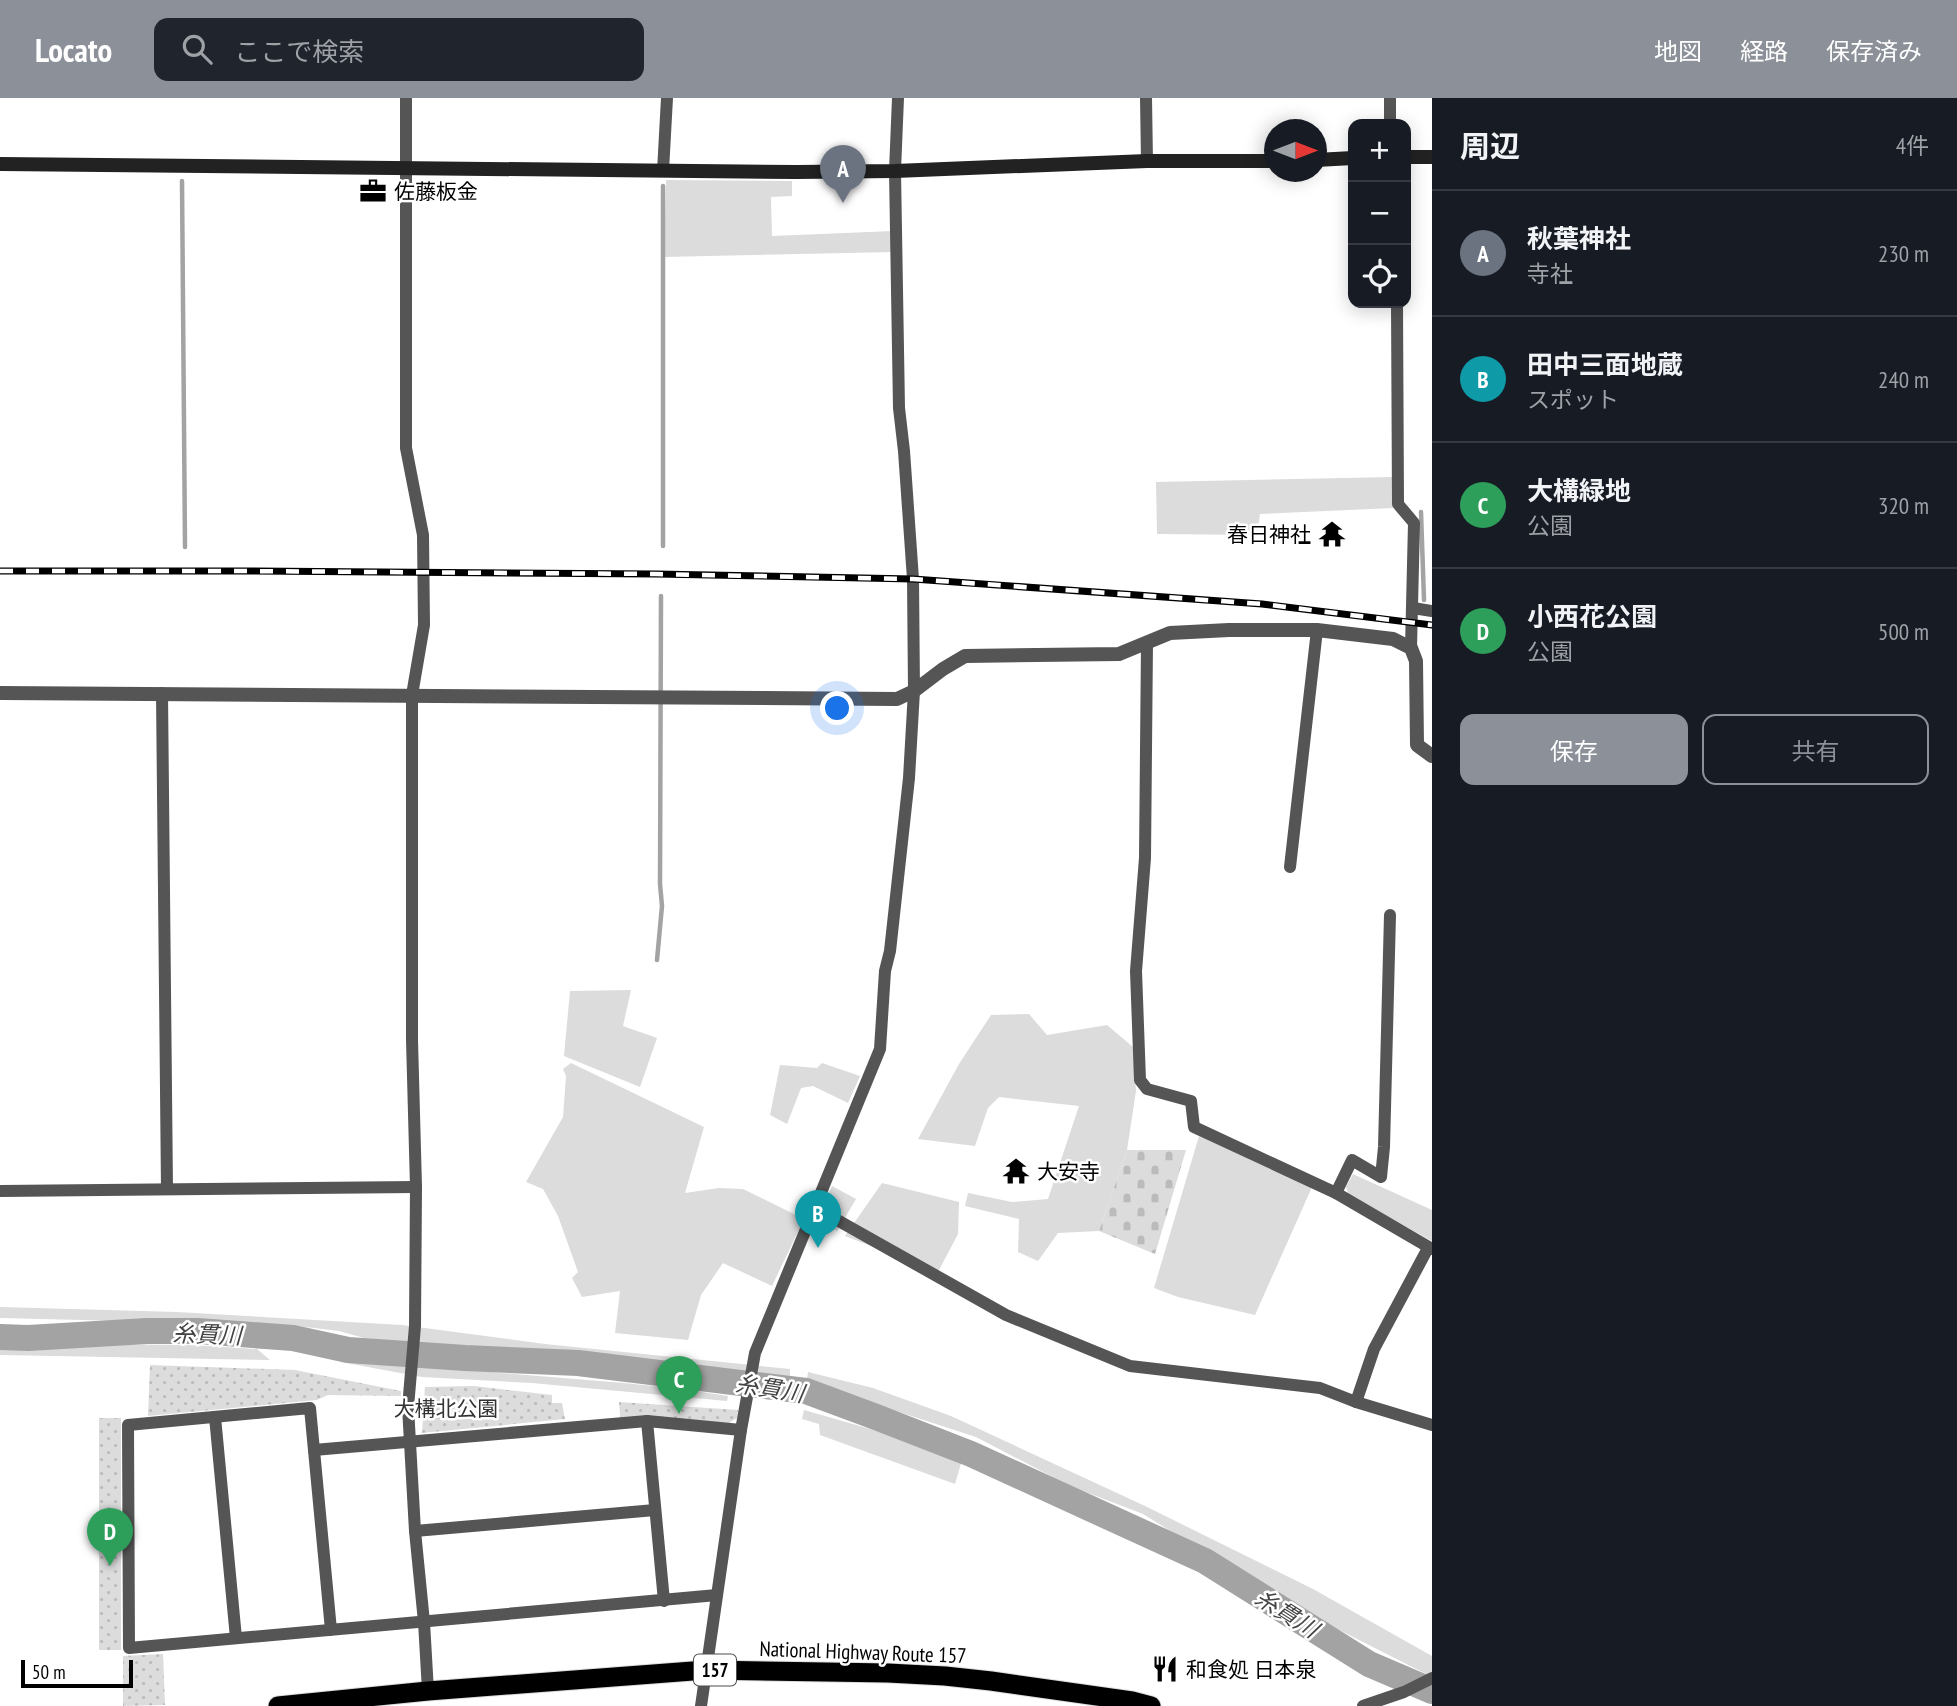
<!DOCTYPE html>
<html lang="ja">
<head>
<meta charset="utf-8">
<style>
  body { margin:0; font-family:"PT Sans Narrow","Noto Sans JP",sans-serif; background:#20242c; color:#f1f3f6 }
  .controls { position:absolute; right:21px; top:21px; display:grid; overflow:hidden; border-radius:14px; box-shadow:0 4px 18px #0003 }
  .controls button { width:63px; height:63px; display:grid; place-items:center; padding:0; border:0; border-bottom:2px solid #363941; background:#171b24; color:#f1f3f6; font:35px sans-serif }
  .compass { position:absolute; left:1264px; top:21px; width:63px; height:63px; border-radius:50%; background:#171b24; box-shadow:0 4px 18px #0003; rotate:90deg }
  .scale { position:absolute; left:21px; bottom:18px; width:112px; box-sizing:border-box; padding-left:7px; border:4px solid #000; border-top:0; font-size:19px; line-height:24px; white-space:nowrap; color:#000; -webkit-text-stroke:5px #fff; paint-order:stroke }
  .you { position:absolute; left:838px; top:611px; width:24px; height:24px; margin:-18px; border:5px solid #fff; border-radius:50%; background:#1a73e8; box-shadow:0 0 0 10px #1a73e833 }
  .badge { display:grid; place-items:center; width:46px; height:46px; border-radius:50%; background:#8c9099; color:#fff; font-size:23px; font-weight:700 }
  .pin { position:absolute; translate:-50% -58px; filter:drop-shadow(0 2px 4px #0008) }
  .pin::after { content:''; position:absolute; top:37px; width:24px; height:21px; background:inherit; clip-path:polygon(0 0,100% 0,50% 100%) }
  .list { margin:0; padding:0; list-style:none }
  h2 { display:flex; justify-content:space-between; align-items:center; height:91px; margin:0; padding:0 28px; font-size:30px }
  h2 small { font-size:23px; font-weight:400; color:#9ea1a6 }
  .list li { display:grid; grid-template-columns:46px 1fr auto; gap:21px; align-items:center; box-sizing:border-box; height:126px; padding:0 28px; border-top:2px solid #363941 }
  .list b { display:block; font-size:26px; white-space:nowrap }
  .list p { margin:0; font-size:23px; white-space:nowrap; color:#9ea1a6 }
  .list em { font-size:23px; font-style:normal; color:#9ea1a6 }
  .actions { display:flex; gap:14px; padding:21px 28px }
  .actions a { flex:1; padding:16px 0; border:2px solid #8c9099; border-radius:14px; text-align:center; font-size:24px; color:#8c9099 }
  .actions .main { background:#8c9099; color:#fff }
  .icon { flex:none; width:38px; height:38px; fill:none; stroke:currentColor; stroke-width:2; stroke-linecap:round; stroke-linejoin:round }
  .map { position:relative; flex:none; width:1432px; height:1608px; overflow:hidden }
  header { display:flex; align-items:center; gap:42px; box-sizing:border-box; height:98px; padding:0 35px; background:#8c9099; color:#fff }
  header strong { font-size:33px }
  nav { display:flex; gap:38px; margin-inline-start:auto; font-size:24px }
  .search { width:490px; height:63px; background:#20242c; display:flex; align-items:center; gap:18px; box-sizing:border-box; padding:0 24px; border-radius:14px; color:#9ea1a6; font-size:26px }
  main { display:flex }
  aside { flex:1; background:#171b24 }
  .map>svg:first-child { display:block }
  .green { fill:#dcdcdc }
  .cemetery { fill:url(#cemetery-stones) }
  .park { fill:url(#park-dots) }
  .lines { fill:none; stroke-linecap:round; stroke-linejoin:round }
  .stream { stroke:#a3a3a3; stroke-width:4.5 }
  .river { stroke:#a3a3a3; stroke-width:26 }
  .trunk-casing { stroke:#dbdbdb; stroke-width:21 }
  .minor { stroke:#555; stroke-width:12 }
  .tertiary { stroke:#555; stroke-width:14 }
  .secondary { stroke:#222; stroke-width:14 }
  .trunk { stroke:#000; stroke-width:19 }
  .rail-casing { stroke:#000; stroke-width:7 }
  .rail { stroke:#fff; stroke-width:4.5; stroke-dasharray:13; stroke-linecap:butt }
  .labels { text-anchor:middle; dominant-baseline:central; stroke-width:5; stroke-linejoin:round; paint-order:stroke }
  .shield { fill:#fff; stroke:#4c4c4c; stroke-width:2 }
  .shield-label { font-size:19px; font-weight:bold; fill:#000 }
  .poi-label { font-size:21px; fill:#000; stroke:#fff; text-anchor:start }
  .park-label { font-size:21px; fill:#333; stroke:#fff }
  .street-label { font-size:21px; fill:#000; stroke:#fff }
  .water-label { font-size:23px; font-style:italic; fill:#444; stroke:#fff }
</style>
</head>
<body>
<header>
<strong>Locato</strong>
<div class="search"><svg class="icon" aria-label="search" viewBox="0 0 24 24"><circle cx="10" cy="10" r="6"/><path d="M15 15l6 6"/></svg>ここで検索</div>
<nav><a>地図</a><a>経路</a><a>保存済み</a></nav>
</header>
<main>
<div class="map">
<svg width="1432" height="1608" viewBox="0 0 1432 1608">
  <defs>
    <pattern id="cemetery-stones" width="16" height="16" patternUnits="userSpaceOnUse" patternTransform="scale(1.75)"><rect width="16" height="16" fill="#dcdcdc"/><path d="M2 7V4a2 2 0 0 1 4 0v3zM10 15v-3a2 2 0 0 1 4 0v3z" fill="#bbb"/></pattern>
    <pattern id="park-dots" width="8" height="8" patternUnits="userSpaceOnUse" patternTransform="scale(1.75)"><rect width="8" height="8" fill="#dcdcdc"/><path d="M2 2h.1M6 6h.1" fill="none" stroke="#bbb" stroke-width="1.8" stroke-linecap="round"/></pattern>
  </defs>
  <rect width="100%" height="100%" fill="#fff"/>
  <g class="green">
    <polygon points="666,82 792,83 792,98 771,99 772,138 893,133 894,154 664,159"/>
    <polygon points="1393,379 1393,410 1260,416 1257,437 1157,436 1156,384"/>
    <polygon points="631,892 623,928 657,940 640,989 564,958 570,893"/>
    <polygon points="1029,916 1047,937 1107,927 1133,949 1136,993 1127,1052 1099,1133 1058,1135 1038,1163 1018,1154 1019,1121 965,1108 968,1095 1012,1104 1048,1101 1079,1008 999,999 988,1010 975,1048 918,1041 959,966 991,917"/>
    <polygon points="571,965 704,1029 685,1095 719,1090 743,1091 804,1121 772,1188 723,1165 701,1197 688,1242 615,1235 620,1193 582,1199 572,1180 578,1174 558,1118 543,1091 526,1084 563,1019 566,978 563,971"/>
    <polygon points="822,965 860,978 848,1005 813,988 801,990 787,1026 770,1017 780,967 817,970"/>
    <polygon points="1199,1038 1312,1089 1255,1217 1178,1199 1154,1190"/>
    <polygon points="1353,1076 1432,1112 1432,1143 1349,1097 1346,1089"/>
    <polygon points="882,1085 959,1104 958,1136 938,1174 845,1138"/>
    <polygon points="832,1088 856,1101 837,1133 817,1121"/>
    <polygon points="0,1209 177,1214 402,1227 545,1246 790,1271 790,1282 612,1259 492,1253 364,1240 339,1233 289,1227 0,1220"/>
    <polygon points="0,1241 76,1246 192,1247 257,1251 270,1262 0,1257"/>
    <path d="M 337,1254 C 465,1279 598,1277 728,1298 L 727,1303 L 532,1285 L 422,1279 L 341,1264 Z"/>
    <polygon points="808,1274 873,1290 951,1318 1143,1407 1313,1491 1432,1558 1432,1579 1290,1507 1143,1416 1070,1388 976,1339 853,1299 806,1288"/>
    <polygon points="804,1312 919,1345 962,1362 955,1386 820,1337 819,1326 802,1321"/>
  </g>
  <polygon class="cemetery" points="1127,1052 1186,1052 1155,1156 1099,1133"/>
  <g class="park">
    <polygon points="150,1267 295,1272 401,1293 401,1298 328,1297 317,1302 148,1318"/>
    <polygon points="474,1288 552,1297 552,1305 562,1305 565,1321 422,1335 425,1289"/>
    <polygon points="619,1304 738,1312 737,1320 729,1325 621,1329"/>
    <rect x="99" y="1320" width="22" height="232"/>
    <polygon points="163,1556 165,1607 123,1608 123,1558"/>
  </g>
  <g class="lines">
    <g class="stream">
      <polyline points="182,83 185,449"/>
      <polyline points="663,88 663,448"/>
      <polyline points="1421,414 1424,502"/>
      <polyline points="657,862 662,808 660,786 661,498"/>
    </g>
    <polyline class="river" points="0,1239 28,1240 147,1233 198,1233 293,1240 348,1252 465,1260 578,1265 806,1293 876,1319 971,1356 1205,1463 1369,1566 1432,1593"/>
    <g class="trunk-casing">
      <polyline id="trunk" points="278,1608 428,1593 706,1572 888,1575 945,1578 991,1583 1132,1603 1151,1608"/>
    </g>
    <g class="minor">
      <polyline points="406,0 406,350 423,437 424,527 412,597 412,942 416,1089 415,1228 408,1309 415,1433 424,1524 428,1593"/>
      <polyline points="1146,0 1147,63"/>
      <polyline points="1390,0 1390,26"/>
      <polyline points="663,73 667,0"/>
      <polyline points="1397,205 1398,406 1414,425 1411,550"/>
      <polyline points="1413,510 1432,513"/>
      <polyline points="1147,544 1145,760 1136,873 1140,982 1147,991 1191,1003 1194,1029 1336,1095 1432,1151"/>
      <polyline points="162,595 167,1091"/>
      <polyline points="1290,769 1317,532"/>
      <polyline points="0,1093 416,1089"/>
      <polyline points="1336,1095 1352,1062 1381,1079 1384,1049 1390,817"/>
      <polyline points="814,1109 1006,1217 1130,1268 1320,1290 1356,1304 1432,1327"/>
      <polyline points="1356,1304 1374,1251 1428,1150"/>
      <polyline points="215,1319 236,1540"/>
      <polyline points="647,1323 664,1503"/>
      <polyline points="314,1352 647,1323 741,1332"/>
      <polyline points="415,1433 655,1412"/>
      <polyline points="331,1532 310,1310 128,1327 129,1550 717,1497"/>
      <polyline points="701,1608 741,1332 755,1255 880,951 885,873 890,853 909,680 914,593 913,481 904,353 899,310 895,73 898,0"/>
      <polyline points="1363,1608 1404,1594 1432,1580"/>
    </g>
    <polyline class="tertiary" points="0,595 897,601 914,593 943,571 965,558 1119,556 1170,535 1229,532 1317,532 1393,541 1411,550 1416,563 1417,647 1432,658"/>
    <g class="secondary">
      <polyline points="1406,59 1432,59"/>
      <polyline points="1316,62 1353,60"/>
      <polyline points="0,66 796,74 895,73 1147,63 1274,63"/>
    </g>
    <use href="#trunk" class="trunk"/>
    <g class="rail-casing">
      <polyline id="rail" points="0,473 240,473 656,476 913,481 1262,506 1432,527"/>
    </g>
    <use href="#rail" class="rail"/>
  </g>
  <defs>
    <g id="office-bare" transform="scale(2.1)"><path d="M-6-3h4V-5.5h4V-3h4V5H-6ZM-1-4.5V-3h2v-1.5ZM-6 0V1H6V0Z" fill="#000" stroke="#fff" stroke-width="2.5" paint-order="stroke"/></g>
    <g id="temple-bare" transform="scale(2.1)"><path d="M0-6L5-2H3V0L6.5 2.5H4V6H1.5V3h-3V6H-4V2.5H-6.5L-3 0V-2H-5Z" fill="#000" stroke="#fff" stroke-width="2.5" paint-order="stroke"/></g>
    <g id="restaurant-bare" transform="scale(2.1)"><path d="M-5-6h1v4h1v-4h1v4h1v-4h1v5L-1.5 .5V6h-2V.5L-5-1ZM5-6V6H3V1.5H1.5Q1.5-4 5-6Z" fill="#000" stroke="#fff" stroke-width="2.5" paint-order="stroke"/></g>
  </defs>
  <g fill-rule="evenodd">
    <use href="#office-bare" x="373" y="93"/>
    <use href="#temple-bare" x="1332" y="436"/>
    <use href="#temple-bare" x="1016" y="1073"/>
    <use href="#restaurant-bare" x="1165" y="1571"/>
  </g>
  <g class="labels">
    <rect class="shield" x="694" y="1556.5" width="42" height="31" rx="5"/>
    <g class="shield-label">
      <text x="715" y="1572">157</text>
    </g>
    <g class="poi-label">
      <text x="394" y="93">佐藤板金</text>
      <text x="1311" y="436" text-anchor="end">春日神社</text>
      <text x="1037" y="1073">大安寺</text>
      <text x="1186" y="1571">和食処 日本泉</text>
    </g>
    <g class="park-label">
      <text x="446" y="1310">大構北公園</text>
    </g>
    <g class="street-label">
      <text transform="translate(863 1554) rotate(2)">National Highway Route 157</text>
    </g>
    <g class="water-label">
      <text transform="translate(207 1236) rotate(2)">糸貫川</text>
      <text transform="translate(770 1290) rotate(9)">糸貫川</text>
      <text transform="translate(1287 1515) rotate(32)">糸貫川</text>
    </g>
  </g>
</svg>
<div class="controls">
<button>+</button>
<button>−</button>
<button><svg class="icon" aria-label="locate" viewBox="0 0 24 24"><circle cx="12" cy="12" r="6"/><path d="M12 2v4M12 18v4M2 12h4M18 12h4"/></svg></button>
</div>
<svg class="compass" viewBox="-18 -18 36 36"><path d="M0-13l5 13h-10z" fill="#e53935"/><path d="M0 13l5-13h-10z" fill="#9ea1a6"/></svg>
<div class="scale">50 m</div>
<div class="you"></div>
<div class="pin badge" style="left:843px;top:105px;background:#6b7280">A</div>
<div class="pin badge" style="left:818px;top:1150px;background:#0f9aa8">B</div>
<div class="pin badge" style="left:679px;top:1316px;background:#2e9e5b">C</div>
<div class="pin badge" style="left:110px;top:1468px;background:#2e9e5b">D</div>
</div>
<aside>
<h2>周辺<small>4件</small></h2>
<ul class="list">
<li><span class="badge" style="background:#6b7280">A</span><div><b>秋葉神社</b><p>寺社</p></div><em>230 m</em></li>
<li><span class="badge" style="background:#0f9aa8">B</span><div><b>田中三面地蔵</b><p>スポット</p></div><em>240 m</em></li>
<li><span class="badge" style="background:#2e9e5b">C</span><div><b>大構緑地</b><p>公園</p></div><em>320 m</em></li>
<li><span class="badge" style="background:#2e9e5b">D</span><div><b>小西花公園</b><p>公園</p></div><em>500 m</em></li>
</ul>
<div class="actions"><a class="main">保存</a><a>共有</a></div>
</aside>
</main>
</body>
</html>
